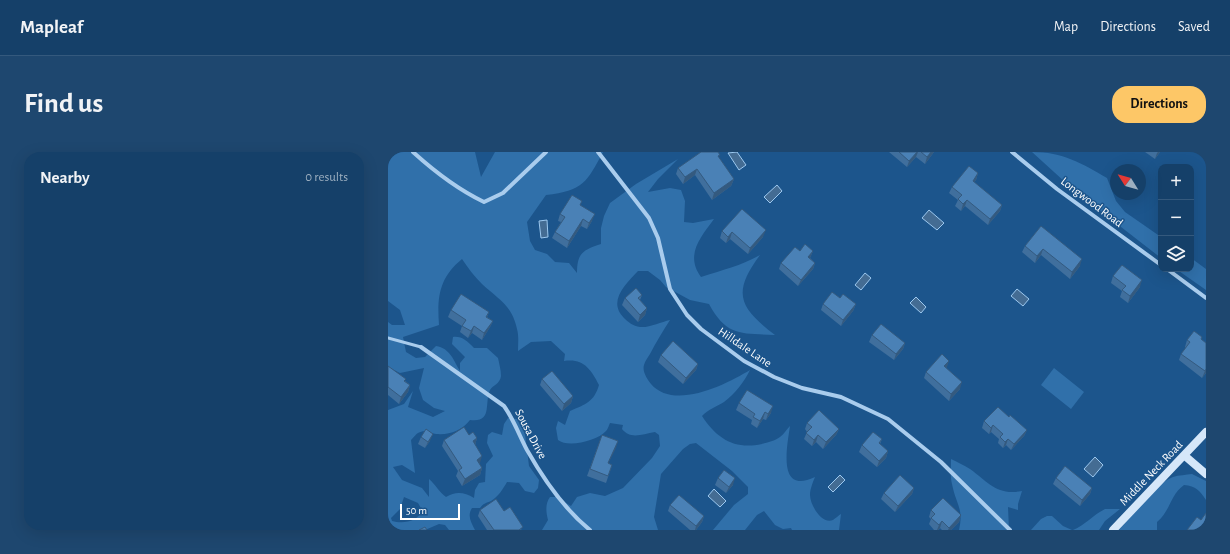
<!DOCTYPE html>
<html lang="en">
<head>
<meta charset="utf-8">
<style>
  body { margin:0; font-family:"Alegreya Sans",sans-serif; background:#1e476f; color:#f1f3f6 }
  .controls { position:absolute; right:12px; top:12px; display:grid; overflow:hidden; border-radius:8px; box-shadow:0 4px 16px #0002 }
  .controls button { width:36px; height:36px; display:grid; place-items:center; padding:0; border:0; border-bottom:1px solid #34597d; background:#154069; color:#f1f3f6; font:20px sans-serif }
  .compass { position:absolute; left:722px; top:12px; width:36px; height:36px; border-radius:50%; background:#154069; box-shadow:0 4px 16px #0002; rotate:307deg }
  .scale { position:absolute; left:12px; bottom:10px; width:60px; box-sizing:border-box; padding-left:4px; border:2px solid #fff; border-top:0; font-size:11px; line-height:14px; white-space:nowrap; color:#fff; -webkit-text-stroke:3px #1c558c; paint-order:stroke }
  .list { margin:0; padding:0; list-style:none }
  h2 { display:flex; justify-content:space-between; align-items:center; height:52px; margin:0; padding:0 16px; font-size:17px }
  h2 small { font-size:13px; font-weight:400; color:#9dafc0 }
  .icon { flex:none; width:22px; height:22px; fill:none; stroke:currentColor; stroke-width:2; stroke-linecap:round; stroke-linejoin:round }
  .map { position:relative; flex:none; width:818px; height:378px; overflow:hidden; border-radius:16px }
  header { display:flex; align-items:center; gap:24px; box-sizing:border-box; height:56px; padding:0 20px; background:#154069; border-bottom:1px solid #34597d }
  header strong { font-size:19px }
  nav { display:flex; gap:22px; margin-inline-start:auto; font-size:14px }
  .intro { display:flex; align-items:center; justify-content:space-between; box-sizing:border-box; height:96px; padding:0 24px }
  h1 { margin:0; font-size:28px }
  .button { padding:10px 18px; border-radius:16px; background:#fdc767; color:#111; font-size:14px; font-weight:700 }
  main { display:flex; gap:24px; padding:0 24px }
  aside { flex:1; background:#154069; border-radius:16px; box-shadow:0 4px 16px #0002 }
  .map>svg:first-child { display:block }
  .green { fill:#3070aa; fill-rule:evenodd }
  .water { fill:#446c93; stroke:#9cc8ef }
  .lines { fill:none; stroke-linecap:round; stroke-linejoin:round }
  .lane { stroke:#a9cced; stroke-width:3 }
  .street { stroke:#a9cced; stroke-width:4 }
  .secondary { stroke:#d5e7f9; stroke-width:8 }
  .wall { fill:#406f9d }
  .shaded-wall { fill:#345a7f }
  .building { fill:#4a81b6; stroke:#345a7f }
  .labels { text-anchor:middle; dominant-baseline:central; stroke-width:3; stroke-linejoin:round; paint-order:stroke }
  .street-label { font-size:12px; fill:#fff; stroke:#1c558c }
</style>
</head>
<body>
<header>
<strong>Mapleaf</strong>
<nav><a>Map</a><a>Directions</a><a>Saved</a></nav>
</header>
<div class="intro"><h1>Find us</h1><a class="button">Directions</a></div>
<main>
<aside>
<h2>Nearby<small>0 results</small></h2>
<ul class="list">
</ul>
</aside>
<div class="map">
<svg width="818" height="378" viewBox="0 0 818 378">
  <rect width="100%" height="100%" fill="#1c558c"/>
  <g class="green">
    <path d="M 0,0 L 87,0 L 93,25 L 107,0 L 215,0 C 199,30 195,39 158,43 L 139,70 L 142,89 L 147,98 L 159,102 L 167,110 L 181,111 L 189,121 C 189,101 195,98 213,92 L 213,76 L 216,64 L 222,51 L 248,32 L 290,7 L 270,27 L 260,40 L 282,36 L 293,38 L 297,49 L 296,70 L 305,71 L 326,67 C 312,86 297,103 313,125 C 334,118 353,114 372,103 C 343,142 352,156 387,183 C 353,181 339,185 321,152 L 302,148 L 278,135 L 272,128 L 260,119 L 250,119 C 238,132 219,149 236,166 C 240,170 245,174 252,175 C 261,176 273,170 282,168 C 275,179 268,190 262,202 C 260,205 257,209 256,213 C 254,219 259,227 263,232 C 286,259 339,232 362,218 C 356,230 347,242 336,250 C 328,255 321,257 314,264 C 329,287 347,298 374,292 C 380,290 387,289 392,285 C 396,282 399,277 402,274 C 399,295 389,343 427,325 C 425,330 422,337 422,343 C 422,353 434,373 445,368 C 448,366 451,363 453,362 L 451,378 L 404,378 L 403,376 L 395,377 L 387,373 L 376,359 L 369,363 L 357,378 L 325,378 L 346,353 L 360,342 L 360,335 L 344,319 L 308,291 L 302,292 L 295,297 L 273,322 L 266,365 L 270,378 L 154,378 L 160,368 C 158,360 157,352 162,345 L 168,345 L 183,354 L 189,345 L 202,341 L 217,344 L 235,336 L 264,306 L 272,294 L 271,283 L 267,280 C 254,282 243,288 234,277 L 235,273 L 222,271 C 221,273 220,277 218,279 C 209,289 180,296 170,288 L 168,276 L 170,269 L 177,273 L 182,259 C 198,252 206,250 211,233 C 203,217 195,206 176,209 L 177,202 L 163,189 L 143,190 L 130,199 C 130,192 131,184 129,177 C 124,153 110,147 94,132 C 86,124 80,116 74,107 C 51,126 49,145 51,173 L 15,185 L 18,200 L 28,206 L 37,205 L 48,194 C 62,196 66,209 72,219 L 72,211 L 77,205 L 64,192 L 65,185 C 74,184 79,189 86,196 L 99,196 L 110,206 C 111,211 113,218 113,224 C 112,232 105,233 102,238 C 96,251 105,271 82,268 C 73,279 62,283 48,282 C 41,281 37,277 30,281 C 28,282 25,286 23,288 L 27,321 L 14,313 L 5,315 L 14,328 L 34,336 L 41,345 L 41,327 C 48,333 51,340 58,345 C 68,339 76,340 86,346 L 87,338 L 91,331 L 97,330 L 98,312 L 105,304 L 99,291 L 100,283 L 104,280 L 114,283 L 116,272 L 120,266 L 129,267 L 137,282 L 141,314 L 151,328 L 150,336 L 146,341 L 137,339 L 131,331 L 119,330 C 115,337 110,345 103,349 C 98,351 96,351 92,356 L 84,356 C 79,364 83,370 87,378 L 61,378 L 57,373 L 51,372 L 37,378 L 0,378 L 0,258 L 16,252 L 25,239 L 20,255 L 45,265 L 57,259 L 46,256 L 35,248 L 31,236 L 36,216 L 12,221 L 0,215 L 0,170 L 4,173 L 17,173 L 12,158 L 0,149 ZM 16,345 L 30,351 L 34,358 C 30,370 15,372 4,369 L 3,366 L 12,357 Z"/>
    <path d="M 644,0 C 675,0 693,11 719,26 L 728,49 L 737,60 L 773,85 L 773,106 L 688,40 Z"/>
    <polygon points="803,106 818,117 818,138 788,117 803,117"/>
    <polygon points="666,216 696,240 683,257 653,233"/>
    <path d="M 563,307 C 569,310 576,313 582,317 C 600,330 609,344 634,339 L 630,352 L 630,358 L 620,355 L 621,378 L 571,378 C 576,356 568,353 564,332 C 562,324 563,315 563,307 Z"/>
    <path d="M 804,322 L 818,329 L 818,348 C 812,339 808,334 796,333 C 782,343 783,358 769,370 L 769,378 L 731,378 C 745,362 765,333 785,325 C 791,323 798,323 804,322 Z"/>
    <path d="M 717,357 L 732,357 L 717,369 L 711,378 L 685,378 C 697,373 705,363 717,357 Z"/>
    <polygon points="659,364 664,364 675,374 684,378 643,378 653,367"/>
  </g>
  <g class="water">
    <polygon points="349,0 358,13 351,18 340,1"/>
    <polygon points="389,33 394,39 382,51 376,45"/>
    <polygon points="541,58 556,71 549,78 534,66"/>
    <polygon points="159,68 160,85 153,86 151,69"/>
    <polygon points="477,121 483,126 473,138 467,133"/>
    <polygon points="629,137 641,147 635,154 623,144"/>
    <polygon points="528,145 538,155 533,161 522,151"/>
    <polygon points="707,305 715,313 705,325 696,317"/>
    <polygon points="452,323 457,328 445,340 440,335"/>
    <polygon points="326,337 338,349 332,355 320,344"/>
  </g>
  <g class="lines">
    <polyline class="lane" points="0,186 33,195"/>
    <g class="street">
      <path d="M 25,0 C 47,20 69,37 96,50 L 115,41 L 158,0"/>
      <polyline points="210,0 261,66 270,86 282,137 299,163 313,177 356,209 386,225 414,236 453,245 500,267 553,310 622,378"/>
      <polyline points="624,0 669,37 773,113"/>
      <polyline points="779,117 818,146"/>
      <path d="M 33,195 L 116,254 C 126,268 131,283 139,298 C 156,328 176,357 202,378"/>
    </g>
    <g class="secondary">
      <polyline points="797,304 818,322"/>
      <polyline points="725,378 818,280"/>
    </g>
  </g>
  <g class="wall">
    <polygon points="501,0 546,0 537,12 528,5 519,15"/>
    <polygon points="757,0 772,0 767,7"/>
    <polygon points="331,6 346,27 343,34 324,48 307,23 295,32 288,22 290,16"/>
    <polygon points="590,21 588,28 586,30 614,53 612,59 600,73 577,54 573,59 567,54 570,48 561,41 564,35"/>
    <polygon points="192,53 204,69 199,77 193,74 179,96 164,86 167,80 173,70 170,69 172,62"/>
    <polygon points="653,74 692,114 682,127 653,103 647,111 634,100 637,94"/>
    <polygon points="334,79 375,85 360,102 342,87 338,91 332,86"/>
    <polygon points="412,99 425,99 422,106 427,111 425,117 410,134 391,117 393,111"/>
    <polygon points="725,124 752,135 740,151 732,145 734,139 723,131"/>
    <polygon points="254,143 252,148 259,156 257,163 250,170 234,153 237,146"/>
    <polygon points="452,146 468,152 465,159 453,174 433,158 435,152"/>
    <polygon points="63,158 101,160 99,165 105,169 102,175 94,188 84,181 80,186 72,180 74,174 60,165"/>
    <polygon points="484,183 517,191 515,197 506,208 481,190"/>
    <polygon points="814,185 813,188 818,221 814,226 791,208 793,202 798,196 797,195 799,188"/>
    <polygon points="273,203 310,212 308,218 295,232 270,210"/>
    <polygon points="0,214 22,233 20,240 11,252 0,243"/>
    <polygon points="559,215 558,216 572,237 561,249 536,226 538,220"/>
    <polygon points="154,227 185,244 183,251 174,259 152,233"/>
    <polygon points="351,251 383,261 378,268 375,267 369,276 363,272 364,268 348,258"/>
    <polygon points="621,265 639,278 636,284 623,298 618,293 615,296 610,291 611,287 603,280 601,282 594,276 596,269"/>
    <polygon points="419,271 451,277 448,283 435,297 428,290 424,294 416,287 419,280 417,277"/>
    <polygon points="214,283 230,289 220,311 224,313 218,331 199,324"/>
    <polygon points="33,285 42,289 37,296 30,292"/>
    <polygon points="89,286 87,293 92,311 91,311 94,316 92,323 74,334 68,324 70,319 54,294 56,288"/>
    <polygon points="494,287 492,292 500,299 498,306 489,315 471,300 474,293"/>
    <polygon points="330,326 345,333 338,341 327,333"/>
    <polygon points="668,326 704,336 702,342 692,354 665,332"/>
    <polygon points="526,336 524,342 507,360 493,347 496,341"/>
    <polygon points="282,353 316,364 314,370 308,378 302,378 280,359"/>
    <polygon points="92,358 134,378 99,378 90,364"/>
    <polygon points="543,358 573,363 571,370 563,378 554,378 552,376 550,378 546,378 541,372 543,367 541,365"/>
  </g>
  <g class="shaded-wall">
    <polygon points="529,0 530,0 528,5 519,15 521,9"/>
    <polygon points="543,0 546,0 537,12 539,5"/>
    <polygon points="770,0 772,0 767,7 769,1"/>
    <polygon points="309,17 307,23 295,32 297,25"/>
    <polygon points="590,21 588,28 582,35 585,29"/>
    <polygon points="346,27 343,34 324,48 326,41"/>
    <polygon points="579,48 577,54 573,59 575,52"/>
    <polygon points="614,53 612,59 600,73 602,67"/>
    <polygon points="207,62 204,69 199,77 201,71"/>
    <polygon points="195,67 193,74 179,96 181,89"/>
    <polygon points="378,78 375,85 360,102 362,96"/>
    <polygon points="344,80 342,87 338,91 340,85"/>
    <polygon points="655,97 653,103 647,111 649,104"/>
    <polygon points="425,99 422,106 418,111 420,105"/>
    <polygon points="694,107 692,114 682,127 684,120"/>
    <polygon points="427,111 425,117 410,134 413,128"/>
    <polygon points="754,128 752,135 740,151 742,144"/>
    <polygon points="468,152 465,159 453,174 455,168"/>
    <polygon points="259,156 257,163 250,170 252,163"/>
    <polygon points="105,169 102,175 94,188 96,181"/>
    <polygon points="86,174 84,181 80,186 83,179"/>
    <polygon points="517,191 515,197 506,208 508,202"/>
    <polygon points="561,209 559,215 554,221 556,214"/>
    <polygon points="310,212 308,218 295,232 298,226"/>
    <polygon points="818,217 818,221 814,226 817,219"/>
    <polygon points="574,230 572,237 561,249 563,242"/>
    <polygon points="22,233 20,240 11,252 13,245"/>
    <polygon points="185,244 183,251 174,259 176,252"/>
    <polygon points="385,254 383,261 378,268 380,262"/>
    <polygon points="377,260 375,267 369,276 372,269"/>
    <polygon points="605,273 603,280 601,282 603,276"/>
    <polygon points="451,277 448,283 435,297 438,290"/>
    <polygon points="639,278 636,284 623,298 626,292"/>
    <polygon points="45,282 42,289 37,296 40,290"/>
    <polygon points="430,283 428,290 424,294 426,288"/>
    <polygon points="89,286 87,293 85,289"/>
    <polygon points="620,287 618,293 615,296 617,290"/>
    <polygon points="230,289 228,296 217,318 220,311"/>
    <polygon points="500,299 498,306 489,315 491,309"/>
    <polygon points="94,304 92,311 86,314 89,308"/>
    <polygon points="94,316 92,323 74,334 77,327"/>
    <polygon points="347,326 345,333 338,341 341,335"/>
    <polygon points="526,336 524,342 507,360 510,354"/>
    <polygon points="704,336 702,342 692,354 694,348"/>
    <polygon points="573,363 571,370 563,378 560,378 561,376"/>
    <polygon points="316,364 314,370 308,378 307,378 308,374"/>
    <polygon points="554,369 552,376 550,378 549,378 551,373"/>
  </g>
  <g class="building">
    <polygon points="313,0 330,0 332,3 330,4 346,27 326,41 309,17 297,25 290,16"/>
    <polygon points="511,0 529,0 521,9"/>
    <polygon points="533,0 543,0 539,5"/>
    <polygon points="581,14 590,21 585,29 614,53 602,67 579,48 575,52 570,47 574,43 564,35"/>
    <polygon points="184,43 194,49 192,53 207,62 201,71 195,67 181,89 167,80 177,65 172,62"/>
    <polygon points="354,57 378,78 362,96 344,80 340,85 334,79"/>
    <polygon points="653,74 694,107 684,120 655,97 649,104 637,94"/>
    <polygon points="417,92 425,99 420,105 427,111 413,128 393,111 407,95 412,99"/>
    <polygon points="734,113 754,128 742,144 734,138 738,134 725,124"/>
    <polygon points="248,136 254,143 250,146 259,156 252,163 237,146"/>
    <polygon points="444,140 452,146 455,142 468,152 455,168 435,152"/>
    <polygon points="73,142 101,160 98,165 105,169 96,181 86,174 83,179 74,174 78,168 63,158"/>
    <polygon points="493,172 517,191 508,202 484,183"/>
    <polygon points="806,179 814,185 813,187 818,191 818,217 817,219 793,202 802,190 799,188"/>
    <polygon points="285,189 310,212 298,226 273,203"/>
    <polygon points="554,202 561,209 556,214 574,230 563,242 538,220"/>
    <polygon points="0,214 18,227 16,229 22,233 13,245 0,235"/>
    <polygon points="164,219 185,244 176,252 154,227"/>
    <polygon points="359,238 385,254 380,262 377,260 372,269 365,265 367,262 351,251"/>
    <polygon points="610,255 621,265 622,263 639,278 626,292 620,287 617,290 612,285 615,282 605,273 603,276 596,269"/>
    <polygon points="431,258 451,277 438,290 430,283 426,288 418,281 424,275 419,271"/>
    <polygon points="76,275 81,283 85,280 89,286 85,289 94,304 89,308 94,316 77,327 71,318 74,316 56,288"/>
    <polygon points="38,277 45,282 40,290 33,285"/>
    <polygon points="485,280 494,287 491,291 500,299 491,309 474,293"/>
    <polygon points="214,283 230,289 220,311 224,313 220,324 202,317"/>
    <polygon points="677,314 704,336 694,348 668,326"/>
    <polygon points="336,318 347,326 341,335 330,326"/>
    <polygon points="512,323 526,336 510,354 496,341"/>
    <polygon points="291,343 316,364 308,374 282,353"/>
    <polygon points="555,346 573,363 561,376 554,369 551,373 543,366 547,362 543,358"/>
    <polygon points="108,347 116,359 122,355 135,375 131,378 106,378 92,358"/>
    <polygon points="818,361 818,378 799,378 809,365 813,368"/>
    <polygon points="37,375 39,378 31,378"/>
  </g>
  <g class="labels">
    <g class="street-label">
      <text transform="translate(704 50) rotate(37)">Longwood Road</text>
      <text transform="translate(357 195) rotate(34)">Hilldale Lane</text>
      <text transform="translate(143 282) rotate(62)">Sousa Drive</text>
      <text transform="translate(763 321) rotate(-46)">Middle Neck Road</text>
    </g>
  </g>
</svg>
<div class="controls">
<button>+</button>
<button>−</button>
<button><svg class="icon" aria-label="layers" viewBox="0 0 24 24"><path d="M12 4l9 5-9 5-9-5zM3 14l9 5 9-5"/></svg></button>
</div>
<svg class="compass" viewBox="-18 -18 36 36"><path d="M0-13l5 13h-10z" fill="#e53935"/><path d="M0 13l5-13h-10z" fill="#9dafc0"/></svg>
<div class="scale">50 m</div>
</div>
</main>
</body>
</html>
